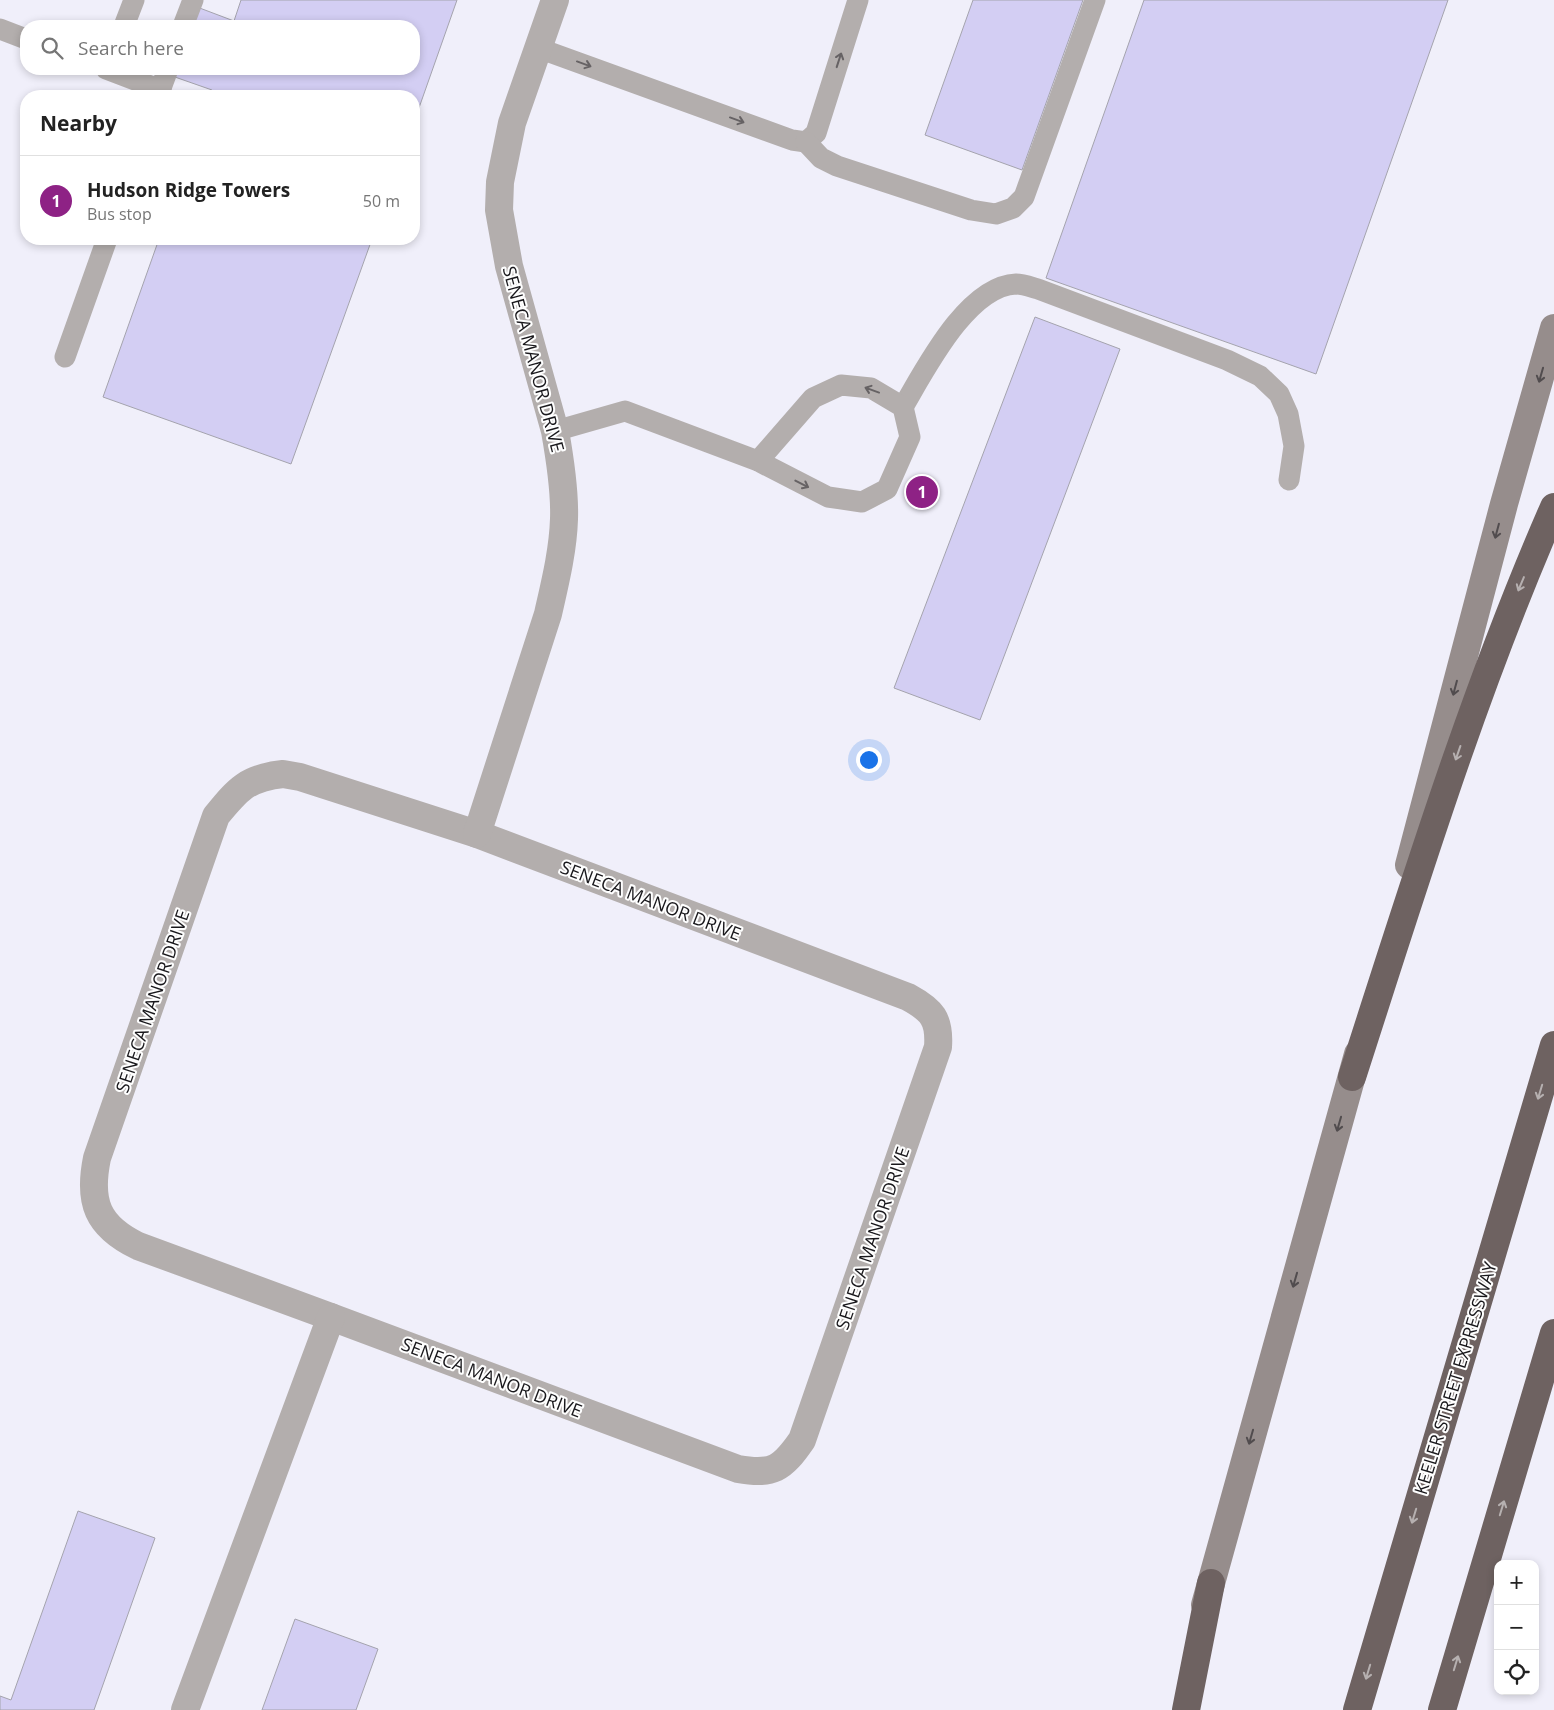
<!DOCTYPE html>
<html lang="en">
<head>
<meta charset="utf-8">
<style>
  body { margin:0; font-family:"Open Sans",sans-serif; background:#f6f6f6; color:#222 }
  .controls { position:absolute; right:15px; bottom:15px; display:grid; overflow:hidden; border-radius:10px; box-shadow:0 2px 8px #0003 }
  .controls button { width:45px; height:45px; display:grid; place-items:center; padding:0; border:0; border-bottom:1px solid #e0e0e0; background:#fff; color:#222; font:25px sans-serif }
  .you { position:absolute; left:868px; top:759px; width:18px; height:18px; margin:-12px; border:4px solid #fff; border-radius:50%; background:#1a73e8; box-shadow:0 0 0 8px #1a73e833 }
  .badge { display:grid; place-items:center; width:32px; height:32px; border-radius:50%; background:#8e2285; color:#fff; font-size:16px; font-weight:700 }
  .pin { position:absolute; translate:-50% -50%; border:2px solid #fff; box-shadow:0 1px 5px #0006 }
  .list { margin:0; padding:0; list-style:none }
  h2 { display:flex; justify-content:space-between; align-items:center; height:65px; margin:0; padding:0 20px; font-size:21px }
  h2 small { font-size:16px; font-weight:400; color:#767676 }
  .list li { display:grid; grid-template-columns:32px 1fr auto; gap:15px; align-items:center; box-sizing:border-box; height:90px; padding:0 20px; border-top:1px solid #e0e0e0 }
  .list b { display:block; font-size:19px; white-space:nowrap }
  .list p { margin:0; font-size:16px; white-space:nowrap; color:#767676 }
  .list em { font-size:16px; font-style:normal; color:#767676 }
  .icon { flex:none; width:28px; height:28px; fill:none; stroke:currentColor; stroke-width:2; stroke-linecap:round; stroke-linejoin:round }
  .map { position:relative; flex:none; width:1554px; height:1710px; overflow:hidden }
  .search { position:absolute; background:#fff; box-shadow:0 2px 8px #0003; left:20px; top:20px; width:400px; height:55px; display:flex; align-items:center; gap:12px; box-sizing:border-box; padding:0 18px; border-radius:20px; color:#767676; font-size:19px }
  .panel { position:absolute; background:#fff; box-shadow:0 2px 8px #0003; left:20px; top:90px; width:400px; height:155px; border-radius:20px }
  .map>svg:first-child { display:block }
  .building { fill:#d3cef3; stroke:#a4a3ad }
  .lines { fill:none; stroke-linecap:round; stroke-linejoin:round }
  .service { stroke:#b3aead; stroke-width:21 }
  .minor { stroke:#b3aead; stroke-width:28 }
  .secondary { stroke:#968d8c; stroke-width:28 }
  .motorway { stroke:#6e6261; stroke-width:28 }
  .oneway { stroke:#666264 }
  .oneway2 { stroke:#514c4e }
  .oneway3 { stroke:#b6b0b0 }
  .labels { text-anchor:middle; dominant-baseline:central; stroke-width:4; stroke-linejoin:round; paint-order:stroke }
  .street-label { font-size:18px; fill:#18171b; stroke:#fefefe }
</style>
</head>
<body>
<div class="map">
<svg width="1554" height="1710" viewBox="0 0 1554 1710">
  <rect width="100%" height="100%" fill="#f0effa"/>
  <g class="building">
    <polygon points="241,0 457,0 414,122 414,96 210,96 212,90 172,76 175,69 414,69 414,26 190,26 197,7 234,21"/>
    <polygon points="973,0 1083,0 1022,170 925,135"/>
    <polygon points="1144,0 1448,0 1316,374 1046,278"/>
    <polygon points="159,239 372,239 291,464 103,397"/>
    <polygon points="1035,317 1120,349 980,720 894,688"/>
    <polygon points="78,1511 155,1538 94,1710 0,1710 0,1696 11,1700"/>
    <polygon points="295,1619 378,1649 356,1710 262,1710"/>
  </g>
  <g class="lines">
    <g class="service">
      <polyline points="124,26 134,0"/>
      <polyline points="183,26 193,0"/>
      <polyline points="0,29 26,39"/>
      <polyline points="538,48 792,140 806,142 816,133 858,0"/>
      <polyline points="106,69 161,90"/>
      <polyline points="158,96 168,69"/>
      <polyline points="806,142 821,158 837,166 971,210 996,214 1013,208 1024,197 1095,0"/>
      <polyline points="65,357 107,239"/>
      <path d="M 903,407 C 925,370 967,286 1016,284 C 1023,284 1031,287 1038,289 L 1227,360 L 1260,376 L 1279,394 L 1288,414 L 1294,446 L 1289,480"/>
      <polyline points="555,431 625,411 758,461 828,497 862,502 887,489 910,437 903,407 871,388 841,385 813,398 758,461"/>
    </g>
    <g class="minor">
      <path d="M 283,774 L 300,777 L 477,834 L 908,997 C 932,1010 940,1019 938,1047 L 802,1440 C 782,1469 773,1475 738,1469 L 331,1317 L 138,1246 C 97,1226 88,1202 97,1158 L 216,816 C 238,789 247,778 283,774 Z"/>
      <path d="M 477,834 L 548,614 C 555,583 563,551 564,519 C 565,491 560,459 555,431 L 509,266 L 499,210 L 500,182 L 512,123 L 555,0"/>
      <polyline points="185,1710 331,1317"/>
    </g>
    <g class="secondary">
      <polyline points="1409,865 1504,504 1554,328"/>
      <polyline points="1205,1605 1358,1054"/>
    </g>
    <g class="motorway">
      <path d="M 1352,1077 C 1414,885 1473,692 1554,507"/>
      <polyline points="1186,1710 1211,1583"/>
      <polyline points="1357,1710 1554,1045"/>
      <polyline points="1442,1710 1554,1333"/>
    </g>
  </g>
  <defs><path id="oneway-shaft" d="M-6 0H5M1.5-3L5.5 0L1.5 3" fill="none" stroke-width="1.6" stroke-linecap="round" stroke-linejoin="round" transform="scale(1.25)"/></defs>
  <g class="oneway">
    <use href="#oneway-shaft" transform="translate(839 60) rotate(-72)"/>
    <use href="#oneway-shaft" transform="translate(584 64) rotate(20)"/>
    <use href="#oneway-shaft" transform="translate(737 120) rotate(20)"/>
    <use href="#oneway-shaft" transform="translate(872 390) rotate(-160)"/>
    <use href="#oneway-shaft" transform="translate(802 484) rotate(27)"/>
  </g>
  <g class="oneway2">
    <use href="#oneway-shaft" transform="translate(1541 375) rotate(106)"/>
    <use href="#oneway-shaft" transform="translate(1497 531) rotate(105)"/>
    <use href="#oneway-shaft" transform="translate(1455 688) rotate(105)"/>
    <use href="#oneway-shaft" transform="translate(1339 1124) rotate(106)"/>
    <use href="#oneway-shaft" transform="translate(1295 1280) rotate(106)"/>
    <use href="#oneway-shaft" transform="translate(1251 1437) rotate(106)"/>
  </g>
  <g class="oneway3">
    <use href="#oneway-shaft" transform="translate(1521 584) rotate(113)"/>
    <use href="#oneway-shaft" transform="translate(1458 753) rotate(109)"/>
    <use href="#oneway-shaft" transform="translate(1540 1092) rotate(107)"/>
    <use href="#oneway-shaft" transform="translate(1502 1508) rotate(-73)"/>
    <use href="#oneway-shaft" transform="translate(1414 1516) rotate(107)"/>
    <use href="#oneway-shaft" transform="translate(1456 1663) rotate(-73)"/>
    <use href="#oneway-shaft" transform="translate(1368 1672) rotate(107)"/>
  </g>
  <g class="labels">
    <g class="street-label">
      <text transform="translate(534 359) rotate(75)">SENECA MANOR DRIVE</text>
      <text transform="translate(651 900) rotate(21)">SENECA MANOR DRIVE</text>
      <text transform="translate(152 1001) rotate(-71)">SENECA MANOR DRIVE</text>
      <text transform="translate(872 1238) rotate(-71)">SENECA MANOR DRIVE</text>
      <text transform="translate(492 1377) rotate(21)">SENECA MANOR DRIVE</text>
      <text transform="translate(1455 1378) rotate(-73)">KEELER STREET EXPRESSWAY</text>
    </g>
  </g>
</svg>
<div class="controls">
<button>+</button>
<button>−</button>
<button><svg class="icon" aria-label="locate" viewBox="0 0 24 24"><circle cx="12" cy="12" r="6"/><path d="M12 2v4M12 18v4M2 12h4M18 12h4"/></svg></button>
</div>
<div class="you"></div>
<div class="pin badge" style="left:922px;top:492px">1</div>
<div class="search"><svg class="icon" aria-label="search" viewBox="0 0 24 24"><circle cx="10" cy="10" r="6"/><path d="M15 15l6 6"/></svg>Search here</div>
<section class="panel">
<h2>Nearby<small></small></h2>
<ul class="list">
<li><span class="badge">1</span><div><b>Hudson Ridge Towers</b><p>Bus stop</p></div><em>50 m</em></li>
</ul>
</section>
</div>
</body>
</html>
